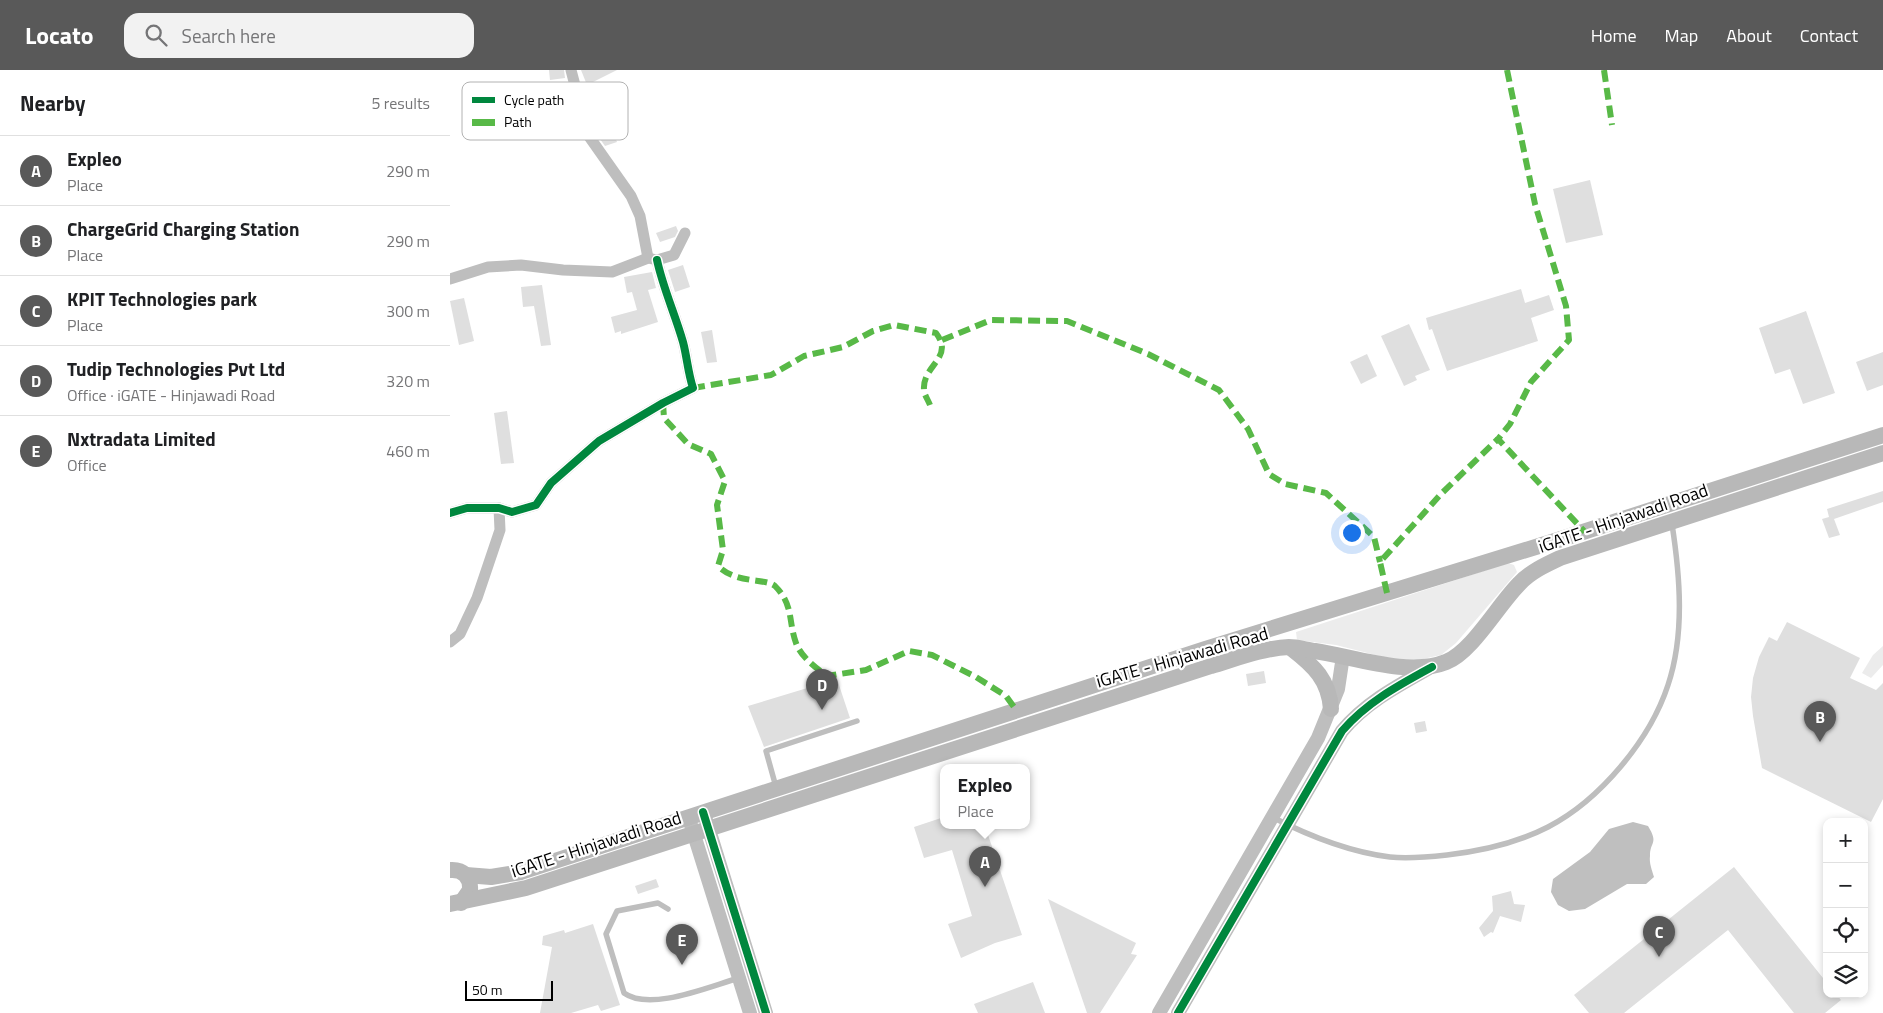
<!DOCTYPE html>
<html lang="en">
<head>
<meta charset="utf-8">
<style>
  body { margin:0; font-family:"Titillium Web",sans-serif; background:#f2f2f2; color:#202124 }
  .controls { position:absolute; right:15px; bottom:15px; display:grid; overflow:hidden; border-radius:10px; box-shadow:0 2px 8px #0003 }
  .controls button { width:45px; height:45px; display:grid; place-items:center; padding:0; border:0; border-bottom:1px solid #e0e0e0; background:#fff; color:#202124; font:25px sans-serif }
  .scale { position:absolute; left:15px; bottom:12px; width:88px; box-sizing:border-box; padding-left:5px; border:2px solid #000; border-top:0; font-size:14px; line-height:18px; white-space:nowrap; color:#000; -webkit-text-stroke:4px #fff; paint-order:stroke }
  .you { position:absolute; left:901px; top:462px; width:18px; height:18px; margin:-12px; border:4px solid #fff; border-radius:50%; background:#1a73e8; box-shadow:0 0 0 8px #1a73e833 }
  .badge { display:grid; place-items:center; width:32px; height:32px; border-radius:50%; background:#595959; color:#fff; font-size:16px; font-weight:700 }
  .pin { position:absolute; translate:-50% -41px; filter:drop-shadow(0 1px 2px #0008) }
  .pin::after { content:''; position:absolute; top:26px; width:18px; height:15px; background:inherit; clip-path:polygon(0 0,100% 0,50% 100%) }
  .popup { position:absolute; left:490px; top:694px; width:90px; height:65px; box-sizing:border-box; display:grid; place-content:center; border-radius:10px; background:#fff; filter:drop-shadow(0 1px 4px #0005); font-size:16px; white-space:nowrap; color:#757577 }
  .popup b { font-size:19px; color:#202124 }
  .popup::after { content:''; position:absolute; left:50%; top:100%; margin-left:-10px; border:10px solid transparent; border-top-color:#fff }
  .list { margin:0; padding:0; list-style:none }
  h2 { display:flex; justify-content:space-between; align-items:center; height:65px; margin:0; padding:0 20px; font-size:21px }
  h2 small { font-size:16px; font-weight:400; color:#757577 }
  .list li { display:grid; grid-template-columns:32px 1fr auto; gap:15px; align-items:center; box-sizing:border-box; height:70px; padding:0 20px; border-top:1px solid #e0e0e0 }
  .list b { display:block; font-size:19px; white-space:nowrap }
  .list p { margin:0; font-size:16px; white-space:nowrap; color:#757577 }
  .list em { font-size:16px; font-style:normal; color:#757577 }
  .icon { flex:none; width:28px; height:28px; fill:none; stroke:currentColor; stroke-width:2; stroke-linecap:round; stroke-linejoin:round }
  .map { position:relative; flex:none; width:1433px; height:943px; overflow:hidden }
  header { display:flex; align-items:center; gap:30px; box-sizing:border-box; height:70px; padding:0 25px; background:#595959; color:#fff }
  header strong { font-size:24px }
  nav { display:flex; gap:28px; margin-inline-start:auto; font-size:18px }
  .search { width:350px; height:45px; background:#f2f2f2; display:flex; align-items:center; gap:12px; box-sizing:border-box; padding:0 18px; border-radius:15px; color:#757577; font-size:19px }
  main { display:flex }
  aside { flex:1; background:#fff }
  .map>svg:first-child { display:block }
  .green { fill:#ececec }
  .water { fill:#bfbfbf }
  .building { fill:#dfdfdf }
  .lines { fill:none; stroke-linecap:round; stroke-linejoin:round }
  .service { stroke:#bebebe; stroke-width:5.5 }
  .minor { stroke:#bebebe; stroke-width:11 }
  .tertiary { stroke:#bebebe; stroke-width:14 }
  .secondary { stroke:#b8b8b8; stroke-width:16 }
  .quiet { stroke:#58b947; stroke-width:6; stroke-dasharray:12 6; stroke-linecap:butt }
  .cycleway-casing { stroke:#fff; stroke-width:11 }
  .cycleway { stroke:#00873e; stroke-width:8 }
  .labels { text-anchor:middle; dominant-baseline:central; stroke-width:4.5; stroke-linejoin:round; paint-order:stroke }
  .street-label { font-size:18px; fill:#000; stroke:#fff }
  .key { fill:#fff; stroke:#b2b2b2; stroke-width:1 }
  .key-label { font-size:14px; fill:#000 }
</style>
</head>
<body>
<header>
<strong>Locato</strong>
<div class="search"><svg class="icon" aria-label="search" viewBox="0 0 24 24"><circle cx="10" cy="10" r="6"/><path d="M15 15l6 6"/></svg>Search here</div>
<nav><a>Home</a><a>Map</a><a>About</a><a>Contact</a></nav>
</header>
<main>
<aside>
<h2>Nearby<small>5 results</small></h2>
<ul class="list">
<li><span class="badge">A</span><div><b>Expleo</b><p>Place</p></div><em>290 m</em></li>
<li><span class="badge">B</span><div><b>ChargeGrid Charging Station</b><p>Place</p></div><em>290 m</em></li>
<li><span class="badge">C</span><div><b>KPIT Technologies park</b><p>Place</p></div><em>300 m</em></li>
<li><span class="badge">D</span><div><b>Tudip Technologies Pvt Ltd</b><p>Office · iGATE - Hinjawadi Road</p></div><em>320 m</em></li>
<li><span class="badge">E</span><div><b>Nxtradata Limited</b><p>Office</p></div><em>460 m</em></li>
</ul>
</aside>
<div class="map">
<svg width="1433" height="943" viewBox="0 0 1433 943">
  <rect width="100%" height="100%" fill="#fff"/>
  <g class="green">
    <polygon points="1058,493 1064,495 1067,502 1006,573 991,585 968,590 941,589 886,575 847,570 846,562"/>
    <polygon points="1433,576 1433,595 1421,608 1412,603 1423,585"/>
  </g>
  <path class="water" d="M 1183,752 L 1198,756 C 1209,774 1200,771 1200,786 C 1199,793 1202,800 1204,807 L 1196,814 L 1177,814 L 1135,839 L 1119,841 L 1108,835 L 1101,822 L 1103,809 L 1140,782 L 1159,759 Z"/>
  <g class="building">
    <polygon points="99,0 114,0 115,8 100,10"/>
    <polygon points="131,0 167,0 137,15"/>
    <polygon points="158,49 167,72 155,76 145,62 143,54"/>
    <polygon points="1140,110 1153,165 1116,173 1103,119"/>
    <polygon points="226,156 228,161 225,167 210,172 206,163"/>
    <polygon points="233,195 240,217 225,222 218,200"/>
    <polygon points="202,202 206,218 198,220 208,252 171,264 171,261 165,263 161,247 187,240 182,222 177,223 174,207"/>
    <polygon points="92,215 101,275 91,276 84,236 73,237 71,217"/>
    <polygon points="1071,219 1075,233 1099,225 1104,240 1081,248 1088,271 997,301 982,259 979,260 976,248"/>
    <polygon points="14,228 24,271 9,275 0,231"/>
    <polygon points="1356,241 1385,323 1353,334 1340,299 1325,304 1309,258"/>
    <polygon points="959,254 980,300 965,306 967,310 954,316 931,266"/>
    <polygon points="262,260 267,292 257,293 251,262"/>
    <polygon points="1433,282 1433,315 1417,321 1406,292"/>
    <polygon points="917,284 927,306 911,314 900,292"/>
    <polygon points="57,341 64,393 51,394 44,343"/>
    <polygon points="1433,421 1433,432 1384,449 1390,465 1379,468 1372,449 1379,447 1377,439"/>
    <polygon points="1337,552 1410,588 1400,608 1426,620 1433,613 1433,729 1421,752 1312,698 1303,646 1301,627 1303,608 1309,587 1319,567 1327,571"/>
    <polygon points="814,601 816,613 798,616 796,604"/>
    <polygon points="387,609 400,648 314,677 298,636"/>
    <polygon points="975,651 977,661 966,663 964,653"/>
    <polygon points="494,747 494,756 535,756 572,865 545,873 511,888 498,854 522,846 502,780 474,788 464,757"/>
    <polygon points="1284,797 1377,913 1377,924 1386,924 1391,930 1375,943 1344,943 1278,860 1174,943 1139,943 1124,925"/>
    <polygon points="206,809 209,817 188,824 185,816"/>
    <polygon points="1061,821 1064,834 1075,835 1071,852 1050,846 1043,863 1041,862 1034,867 1029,858 1043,841 1042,826"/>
    <polygon points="598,829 686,873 681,884 687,885 650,943 637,943"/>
    <polygon points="143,854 170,935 151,941 148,935 121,943 90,943 102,877 92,875 93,866 114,860 115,863"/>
    <polygon points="583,912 595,943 528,943 524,934"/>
  </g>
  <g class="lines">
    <g class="service">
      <polyline points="326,717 316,681 407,651"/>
      <path d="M 822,747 C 859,766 899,782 940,787 C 958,789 979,787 997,785 C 1032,781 1067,773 1098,757 C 1150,730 1200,670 1218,615 C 1235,564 1230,506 1222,454"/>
      <path d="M 218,839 L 208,833 L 167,841 L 156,864 L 174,923 C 200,942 260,916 289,908"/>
    </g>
    <g class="minor">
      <polyline points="121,0 138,65 181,126 190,146 198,188"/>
      <polyline points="0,209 38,197 71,195 113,200 162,202 198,188 207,190 224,185 235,163"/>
      <path d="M 0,443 L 17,438 L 49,438 L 62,442 L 86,435 L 101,413 L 149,371 L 213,333 L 243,318 C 238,303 237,287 233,272 C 225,244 213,218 207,190"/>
      <polyline points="0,572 10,564 27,528 50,460 49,438"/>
    </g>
    <g class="tertiary">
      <polyline points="256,750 316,943"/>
      <polyline points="241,755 300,943"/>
      <polyline points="709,943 868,668 888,619 893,586"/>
      <path d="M 728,943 L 892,661 C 916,632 949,615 981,597"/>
    </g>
    <g class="secondary">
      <path d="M 842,579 C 864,596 879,610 881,639"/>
      <path d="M 0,800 C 13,799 21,807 20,820 L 11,833"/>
      <polyline points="16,805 41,807 71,802 755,579 1105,471 1433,365"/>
      <path d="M 0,834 L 76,818 L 761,596 C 785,589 813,578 839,577 C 847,577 857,580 865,581 C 904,587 959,607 996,592 C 1022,582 1048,535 1069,514 C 1080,502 1095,495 1110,488 L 1433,383"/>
    </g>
    <g class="quiet">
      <polyline points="1057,0 1085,134 1116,236 1119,270 1081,312 1060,354 1048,369 1135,462"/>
      <polyline points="1154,0 1162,55"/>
      <polyline points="492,270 541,250 617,251 698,284 769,320 798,359 819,404 835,414 876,423 924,467 930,492"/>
      <path d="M 243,318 L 321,305 L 354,286 L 393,277 L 423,261 L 444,255 L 486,263 C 505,288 472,295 474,320 C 474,324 478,330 480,335"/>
      <path d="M 213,333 L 214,348 L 238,374 L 261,384 L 275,411 L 267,435 L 273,480 L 268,496 C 286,514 316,508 325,516 C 344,535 338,551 346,573 C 351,587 366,598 377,606 L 416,600 L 459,581 L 482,585 L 526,607 L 556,626 L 567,641"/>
      <polyline points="937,523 930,492 991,424 1048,369"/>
    </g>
    <g class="cycleway-casing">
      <g id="cycleway">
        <path d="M 0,443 L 17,438 L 49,438 L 62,442 L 86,435 L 101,413 L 149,371 L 213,333 L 243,318 C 238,303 237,287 233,272 C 225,244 213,218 207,190"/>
        <polyline points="253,742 316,943"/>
        <path d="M 728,943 L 892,661 C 917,632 949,615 982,597"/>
      </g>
    </g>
    <use href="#cycleway" class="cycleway"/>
  </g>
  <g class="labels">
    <g class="street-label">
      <text transform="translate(1173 448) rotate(-19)">iGATE - Hinjawadi Road</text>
      <text transform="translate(732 587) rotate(-16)">iGATE - Hinjawadi Road</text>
      <text transform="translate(146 774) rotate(-18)">iGATE - Hinjawadi Road</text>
    </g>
  </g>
  <rect x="12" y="12" width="166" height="58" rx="8" class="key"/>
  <rect x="22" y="27" width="23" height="6" fill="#00873e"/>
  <rect x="22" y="49" width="23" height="7" fill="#58b947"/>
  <g class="key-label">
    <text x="54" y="35">Cycle path</text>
    <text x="54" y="57">Path</text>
  </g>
</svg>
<div class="controls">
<button>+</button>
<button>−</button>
<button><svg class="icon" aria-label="locate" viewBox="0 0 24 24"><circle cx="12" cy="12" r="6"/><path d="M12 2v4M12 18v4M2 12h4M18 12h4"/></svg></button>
<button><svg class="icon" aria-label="layers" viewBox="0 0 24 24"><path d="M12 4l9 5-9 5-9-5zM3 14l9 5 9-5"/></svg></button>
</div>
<div class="scale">50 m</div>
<div class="you"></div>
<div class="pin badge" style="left:535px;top:817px">A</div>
<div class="popup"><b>Expleo</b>Place</div>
<div class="pin badge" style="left:1370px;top:672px">B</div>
<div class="pin badge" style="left:1209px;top:887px">C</div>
<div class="pin badge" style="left:372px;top:640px">D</div>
<div class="pin badge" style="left:232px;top:895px">E</div>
</div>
</main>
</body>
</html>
